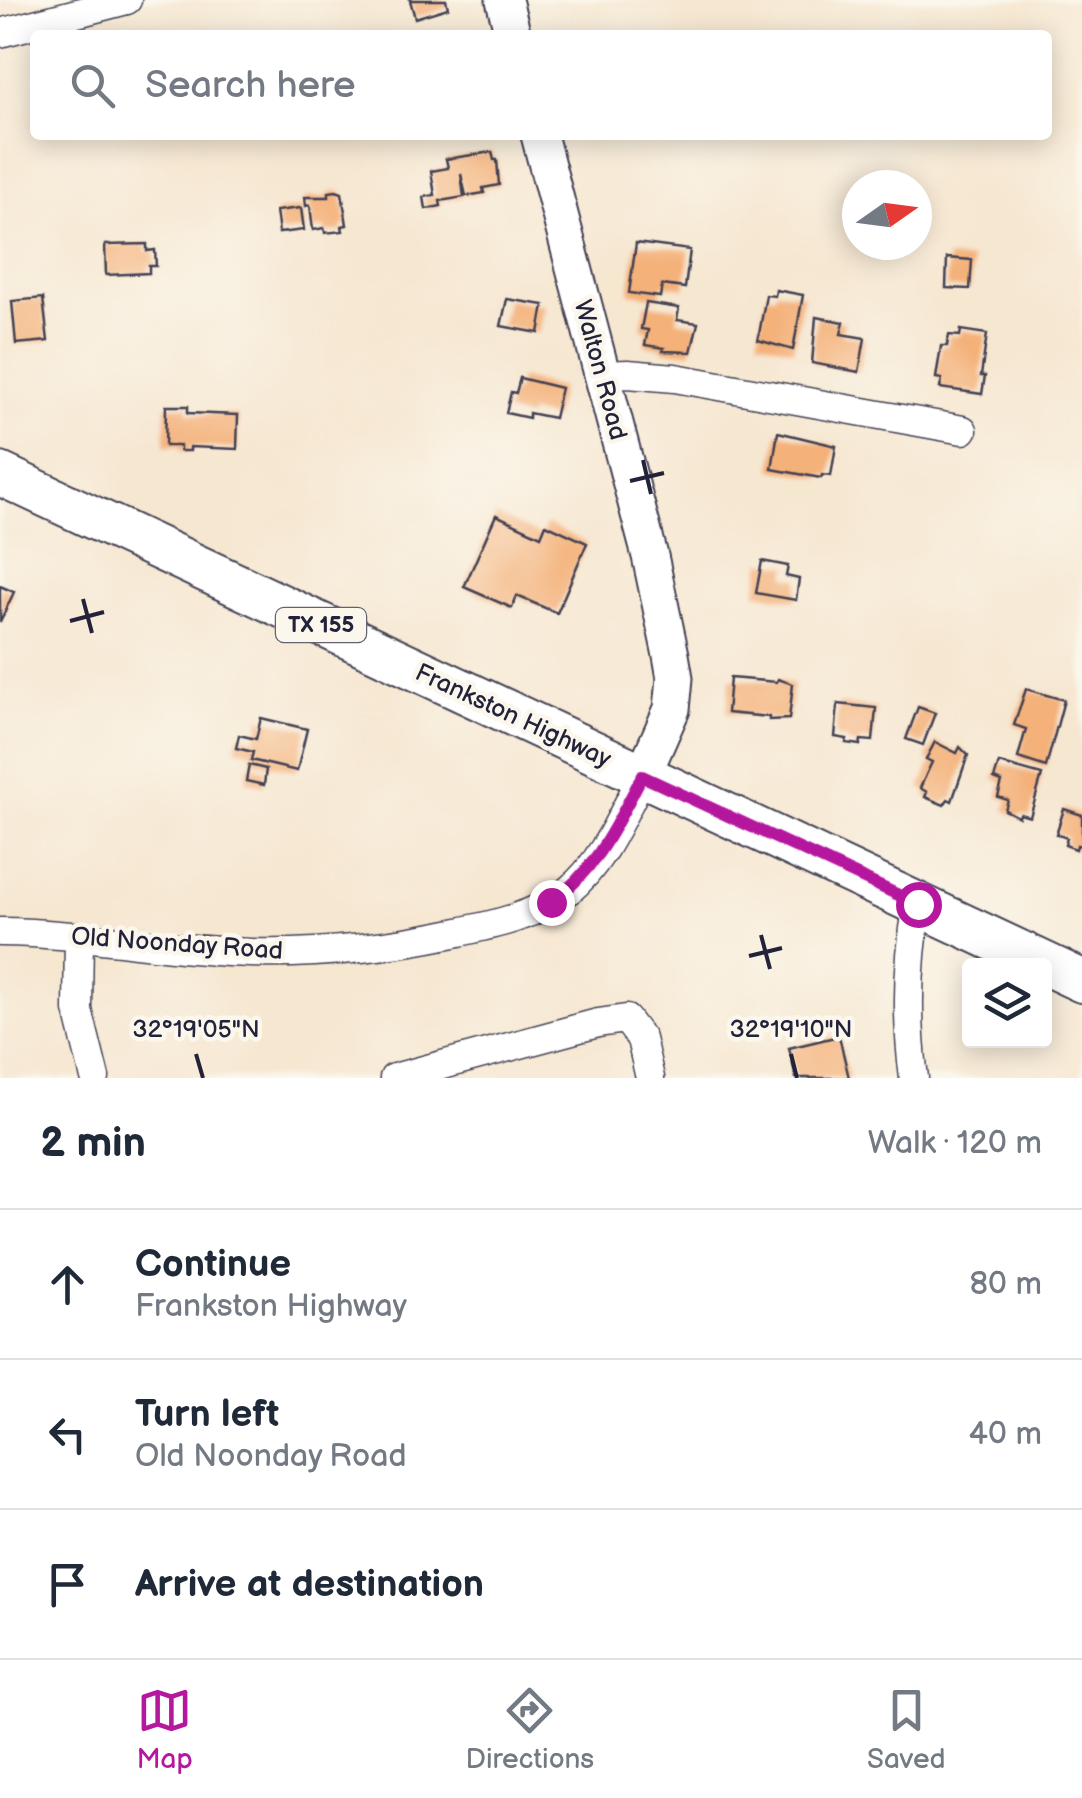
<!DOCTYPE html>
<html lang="en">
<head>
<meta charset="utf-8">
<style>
  body { margin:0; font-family:"Balsamiq Sans",sans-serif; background:#f2f2f3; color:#1f2937 }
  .controls { position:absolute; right:30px; bottom:30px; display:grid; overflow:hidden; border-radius:10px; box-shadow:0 5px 25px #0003 }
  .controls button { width:90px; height:90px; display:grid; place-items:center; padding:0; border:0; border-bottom:2px solid #e0e1e3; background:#fff; color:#1f2937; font:50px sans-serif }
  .compass { position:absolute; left:842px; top:170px; width:90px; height:90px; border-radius:50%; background:#fff; box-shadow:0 5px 25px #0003; rotate:76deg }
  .stop { position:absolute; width:30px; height:30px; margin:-22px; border:8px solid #b5179e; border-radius:50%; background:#fff }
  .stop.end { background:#b5179e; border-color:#fff; box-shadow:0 2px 10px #0008 }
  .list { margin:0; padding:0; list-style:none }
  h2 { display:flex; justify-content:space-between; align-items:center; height:130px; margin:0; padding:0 40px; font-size:42px }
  h2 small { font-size:32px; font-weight:400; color:#747a83 }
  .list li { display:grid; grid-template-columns:65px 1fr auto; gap:30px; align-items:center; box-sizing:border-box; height:150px; padding:0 40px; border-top:2px solid #e0e1e3 }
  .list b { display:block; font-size:38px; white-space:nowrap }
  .list p { margin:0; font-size:32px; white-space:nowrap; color:#747a83 }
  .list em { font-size:32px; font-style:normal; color:#747a83 }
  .icon { flex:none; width:55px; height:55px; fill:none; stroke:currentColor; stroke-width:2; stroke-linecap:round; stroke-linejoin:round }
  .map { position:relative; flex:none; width:1082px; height:1078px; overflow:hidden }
  .search { position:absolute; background:#fff; box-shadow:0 5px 25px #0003; left:30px; right:30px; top:30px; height:110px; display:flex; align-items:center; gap:25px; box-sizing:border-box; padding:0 35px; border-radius:10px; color:#747a83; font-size:38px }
  .sheet { height:580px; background:#fff }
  nav { display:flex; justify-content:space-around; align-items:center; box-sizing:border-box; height:140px; border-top:2px solid #e0e1e3; background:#fff; font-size:28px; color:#747a83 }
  nav a { display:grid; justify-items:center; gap:5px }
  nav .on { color:#b5179e }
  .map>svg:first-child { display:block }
  .building { fill:#f4b179 }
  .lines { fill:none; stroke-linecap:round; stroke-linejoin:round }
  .minor-casing { stroke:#424052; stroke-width:31 }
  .tertiary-casing { stroke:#424052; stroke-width:39 }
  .primary-casing { stroke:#424052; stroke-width:46 }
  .minor { stroke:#fff; stroke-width:28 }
  .tertiary { stroke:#fff; stroke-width:35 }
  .primary { stroke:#fff; stroke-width:42 }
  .route { stroke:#b5179e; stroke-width:12 }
  .ticks { fill:none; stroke:#22223b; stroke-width:4 }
  .labels { text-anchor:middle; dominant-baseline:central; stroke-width:9; stroke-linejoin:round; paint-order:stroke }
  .shield { fill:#fbf7ec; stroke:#636270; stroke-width:2.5 }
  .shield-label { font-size:22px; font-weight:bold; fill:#22223b }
  .street-label { font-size:25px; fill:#22223b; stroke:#fbf7ec }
  .ticks-label { font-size:25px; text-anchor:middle; fill:#22223b; stroke:#fbf7ec; stroke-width:9; stroke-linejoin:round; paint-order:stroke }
</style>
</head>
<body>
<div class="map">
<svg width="1082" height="1078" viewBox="0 0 1082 1078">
  <rect width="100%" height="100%" fill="#fbf7ec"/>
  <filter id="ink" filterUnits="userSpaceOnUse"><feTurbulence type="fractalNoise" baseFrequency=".01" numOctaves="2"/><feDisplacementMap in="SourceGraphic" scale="20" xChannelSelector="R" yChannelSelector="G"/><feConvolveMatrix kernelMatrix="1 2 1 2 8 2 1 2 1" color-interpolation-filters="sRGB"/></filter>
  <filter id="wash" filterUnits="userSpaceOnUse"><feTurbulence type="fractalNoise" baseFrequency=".0048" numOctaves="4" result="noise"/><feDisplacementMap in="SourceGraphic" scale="40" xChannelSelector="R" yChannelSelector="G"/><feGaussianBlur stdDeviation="2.25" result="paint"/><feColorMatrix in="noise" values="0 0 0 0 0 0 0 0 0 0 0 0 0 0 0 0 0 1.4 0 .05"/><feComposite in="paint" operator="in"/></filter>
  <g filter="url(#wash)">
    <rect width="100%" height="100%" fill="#f6e7d1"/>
    <g id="blocks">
      <g class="building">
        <polygon points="410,0 446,0 448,8 415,18"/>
        <polygon points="492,152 494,160 497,160 499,185 483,188 484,193 466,196 461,174 464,197 440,201 441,206 426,209 424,197 435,195 431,171 448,168 446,159"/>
        <polygon points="336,191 342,193 347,225 342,226 343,231 325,233 324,228 313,230 310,205 306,206 305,197 329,197 329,192"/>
        <polygon points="301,208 304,230 279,233 276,211"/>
        <polygon points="636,243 690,250 685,288 662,285 660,297 629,293"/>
        <polygon points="147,244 147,251 155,250 156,266 149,266 149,273 106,275 105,245"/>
        <polygon points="947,258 972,260 970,289 946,288"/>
        <polygon points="776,290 803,295 793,350 758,340 766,295 775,296"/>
        <polygon points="43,298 48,341 16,344 12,301"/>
        <polygon points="507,299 544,305 539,333 501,326"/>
        <polygon points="646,303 679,308 677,320 698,323 691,352 663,351 664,348 645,345 648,330 641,329"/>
        <polygon points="816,317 844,322 841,334 865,338 859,372 812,363"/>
        <polygon points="961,330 987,334 981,376 985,376 982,394 940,388 942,379 936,378 941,346 947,346 949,335 960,336"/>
        <polygon points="520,378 561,388 554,418 529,413 529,418 506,413 511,392 516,393"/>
        <polygon points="166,406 188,406 188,413 238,415 237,449 190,447 190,451 180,451 180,446 165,446"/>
        <polygon points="778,432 836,446 831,476 822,475 821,478 772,469"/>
        <polygon points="496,515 541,536 546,524 587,543 557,613 517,596 512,608 464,587"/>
        <polygon points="762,561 788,566 786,576 799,579 796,600 756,593"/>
        <polygon points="0,586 14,592 0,622"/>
        <polygon points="730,678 777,682 778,679 793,684 789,719 769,720 769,717 727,713"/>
        <polygon points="1026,689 1064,700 1046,767 1018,758 1026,729 1014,725"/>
        <polygon points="838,704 876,708 873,741 861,740 860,745 846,743 847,739 835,737"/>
        <polygon points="918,707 935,713 923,745 906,739"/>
        <polygon points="261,718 307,729 297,771 251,760 253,752 236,748 239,735 256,739"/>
        <polygon points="935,742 957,753 960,747 968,755 952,801 948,799 944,805 925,797 927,792 920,788 932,762 926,759"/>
        <polygon points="999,763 1042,775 1030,817 1020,814 1019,817 1005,810 1008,800 998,797 1002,782 994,779"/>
        <polygon points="249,765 266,769 264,785 246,781"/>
        <polygon points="1064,809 1082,815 1082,846 1077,845 1076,849 1065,845 1067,838 1056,834"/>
        <polygon points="839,1036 849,1078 796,1078 789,1048"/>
      </g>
    </g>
  </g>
  <g filter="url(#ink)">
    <use href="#blocks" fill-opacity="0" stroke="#424052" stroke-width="2.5"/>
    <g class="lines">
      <g class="minor-casing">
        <g id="minor">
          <polyline points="0,33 127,0"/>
          <polyline points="601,375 628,374 675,378 963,430"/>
          <path d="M 0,932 C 84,933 167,950 250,953 C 319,955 387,947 454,933 C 493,925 536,916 568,891 C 603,863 622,815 642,777"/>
          <polyline points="79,936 78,1010 95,1078"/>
          <polyline points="394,1078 598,1023 626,1019 641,1039 650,1078"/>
          <path d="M 914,1078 C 906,1018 907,963 918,904"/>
        </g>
      </g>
      <g class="tertiary-casing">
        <g id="tertiary">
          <polyline points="504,0 513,35"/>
          <polyline points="539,135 650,556 671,655 675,678 672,709 642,777"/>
        </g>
      </g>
      <g class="primary-casing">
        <polyline id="primary" points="0,474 1082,981"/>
      </g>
      <use href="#minor" class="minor"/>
      <use href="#tertiary" class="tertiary"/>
      <use href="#primary" class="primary"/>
    </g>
  </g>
  <g class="lines" filter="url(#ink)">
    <path class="route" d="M 551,902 C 596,871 617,823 642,776 L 918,904"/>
  </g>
  <path class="ticks" d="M 643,460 L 651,494M 630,481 L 664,473M 83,599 L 92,633M 70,621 L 104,612M 761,935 L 770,969M 749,956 L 782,948M 196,1054 L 203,1078M 791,1054 L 797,1078"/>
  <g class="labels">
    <rect class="shield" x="276" y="608" width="90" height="34" rx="8"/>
    <g class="shield-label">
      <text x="321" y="625">TX 155</text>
    </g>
    <g class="street-label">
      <text transform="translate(600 370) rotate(75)">Walton Road</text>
      <text transform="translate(513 716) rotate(25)">Frankston Highway</text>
      <text transform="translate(177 944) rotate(4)">Old Noonday Road</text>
    </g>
  </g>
  <g class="ticks-label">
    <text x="196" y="1037">32°19'05"N</text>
    <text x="791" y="1037">32°19'10"N</text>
  </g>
</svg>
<div class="controls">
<button><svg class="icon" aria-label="layers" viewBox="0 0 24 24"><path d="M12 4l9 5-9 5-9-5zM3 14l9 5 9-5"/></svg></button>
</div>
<svg class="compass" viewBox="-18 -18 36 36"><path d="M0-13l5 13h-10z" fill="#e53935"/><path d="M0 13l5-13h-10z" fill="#747a83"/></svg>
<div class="stop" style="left:918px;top:904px"></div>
<div class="stop end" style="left:551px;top:902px"></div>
<div class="search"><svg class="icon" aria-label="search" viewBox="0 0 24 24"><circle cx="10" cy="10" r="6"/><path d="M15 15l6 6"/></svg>Search here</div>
</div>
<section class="sheet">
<h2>2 min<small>Walk · 120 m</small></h2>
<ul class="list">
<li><svg class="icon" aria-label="ahead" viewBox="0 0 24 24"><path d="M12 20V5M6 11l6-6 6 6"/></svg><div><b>Continue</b><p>Frankston Highway</p></div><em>80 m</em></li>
<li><svg class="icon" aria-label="left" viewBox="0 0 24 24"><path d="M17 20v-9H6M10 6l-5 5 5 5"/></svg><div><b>Turn left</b><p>Old Noonday Road</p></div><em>40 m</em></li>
<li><svg class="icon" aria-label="arrive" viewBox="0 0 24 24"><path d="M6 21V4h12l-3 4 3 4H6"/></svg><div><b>Arrive at destination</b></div></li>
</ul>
</section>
<nav>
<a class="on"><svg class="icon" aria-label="map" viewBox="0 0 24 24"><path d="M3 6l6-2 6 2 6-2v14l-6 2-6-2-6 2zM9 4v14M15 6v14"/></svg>Map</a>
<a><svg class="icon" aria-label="directions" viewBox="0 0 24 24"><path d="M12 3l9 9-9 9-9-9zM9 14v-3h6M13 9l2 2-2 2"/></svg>Directions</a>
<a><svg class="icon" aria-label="saved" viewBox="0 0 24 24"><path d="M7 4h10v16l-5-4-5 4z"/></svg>Saved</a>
</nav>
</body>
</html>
